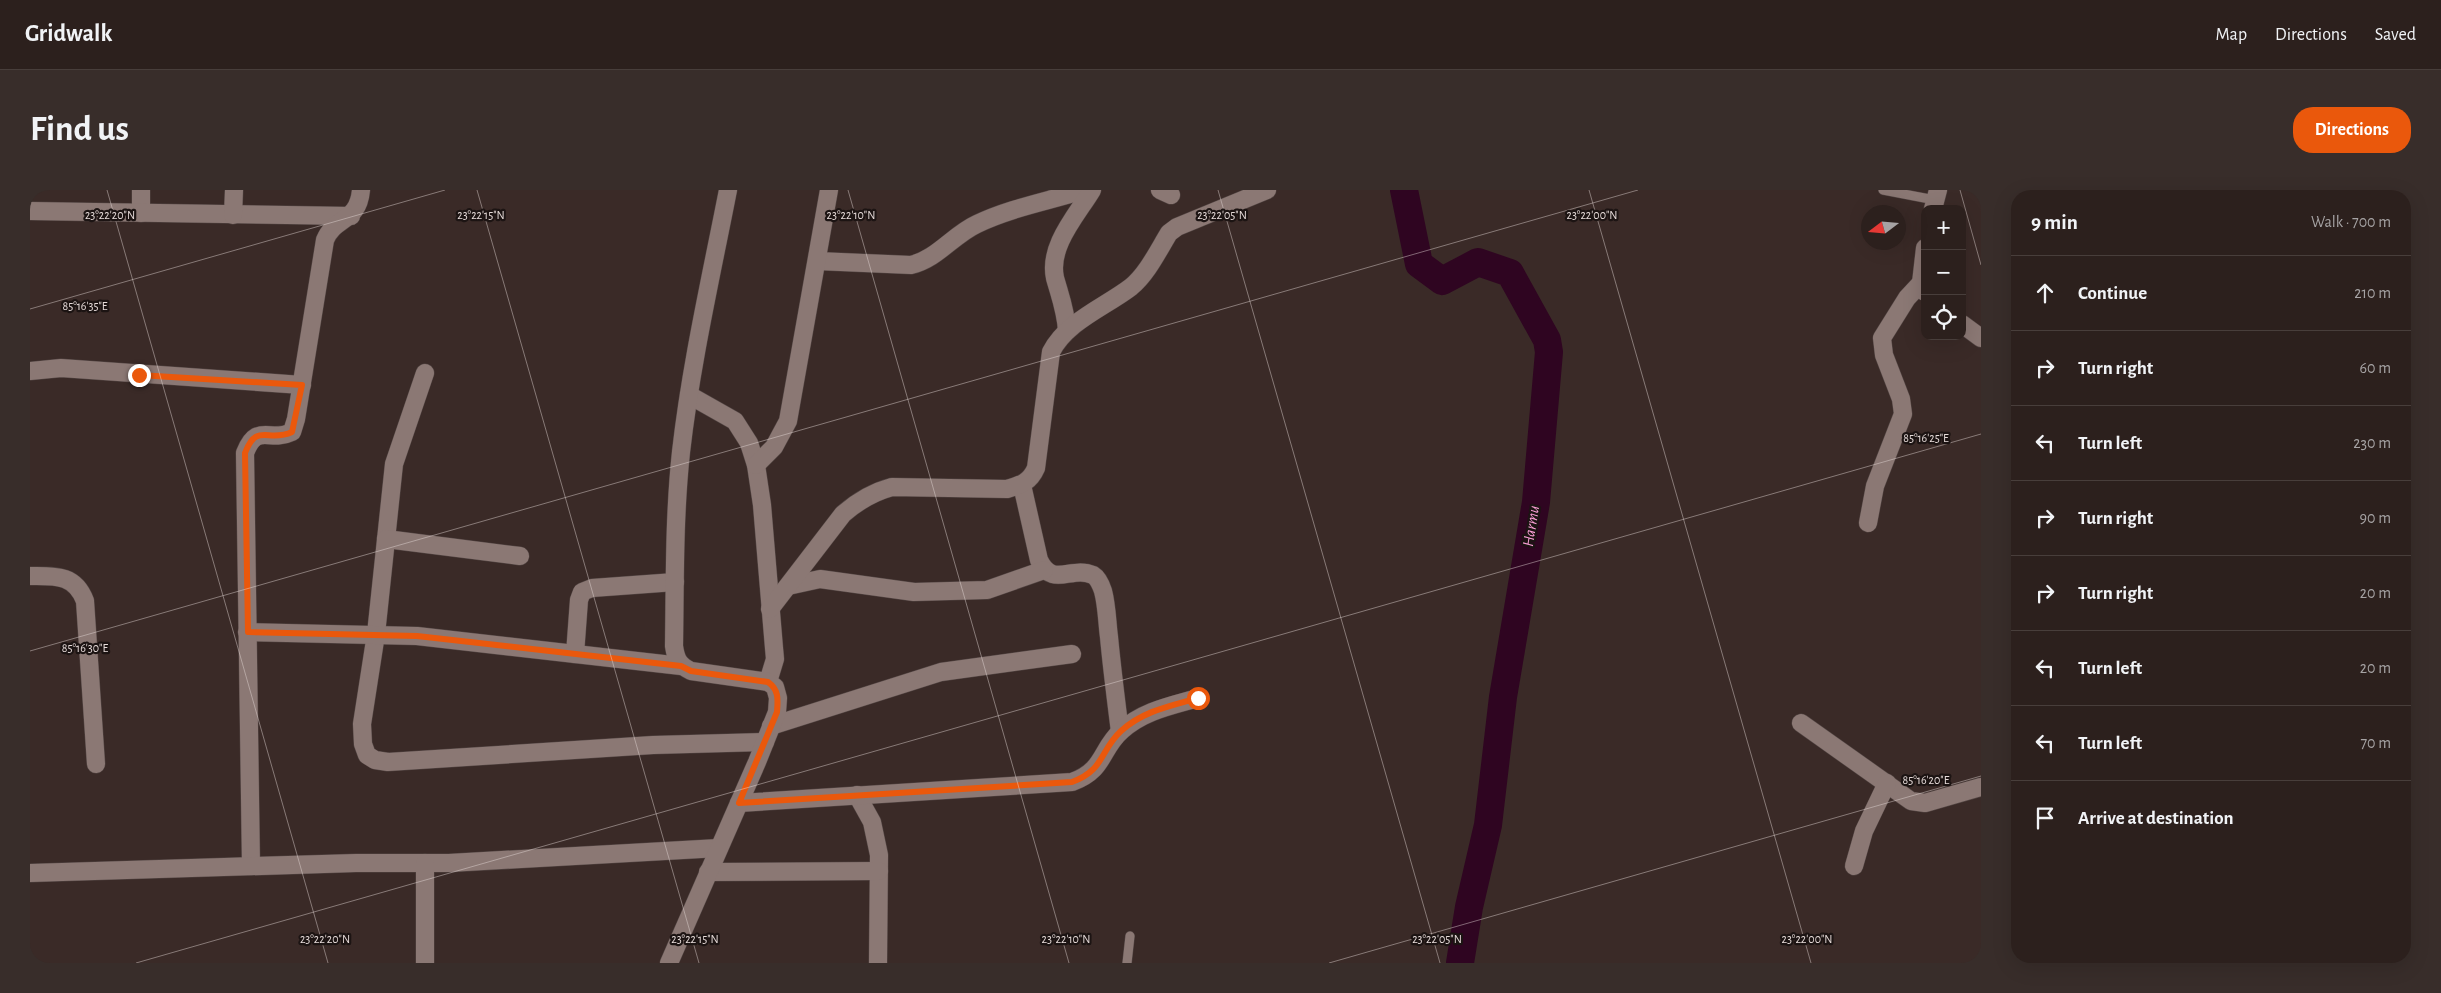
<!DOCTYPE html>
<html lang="en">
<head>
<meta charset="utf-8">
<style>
  body { margin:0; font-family:"Alegreya Sans",sans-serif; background:#382d2a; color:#f1f3f6 }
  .controls { position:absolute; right:15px; top:15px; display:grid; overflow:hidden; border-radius:10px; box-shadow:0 5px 20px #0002 }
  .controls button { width:45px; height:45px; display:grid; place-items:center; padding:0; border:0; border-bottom:1px solid #483e3b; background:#2c201d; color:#f1f3f6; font:25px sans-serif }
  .compass { position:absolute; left:1831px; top:15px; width:45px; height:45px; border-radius:50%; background:#2c201d; box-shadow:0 5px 20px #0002; rotate:254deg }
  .stop { position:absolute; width:15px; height:15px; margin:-11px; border:4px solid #ea580c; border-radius:50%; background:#fff }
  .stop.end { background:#ea580c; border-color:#fff; box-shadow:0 1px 5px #0008 }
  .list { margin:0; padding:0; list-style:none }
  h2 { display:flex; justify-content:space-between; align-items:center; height:65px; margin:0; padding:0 20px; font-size:21px }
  h2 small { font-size:16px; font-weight:400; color:#a6a3a4 }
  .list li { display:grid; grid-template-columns:32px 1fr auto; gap:15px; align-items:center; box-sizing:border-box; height:75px; padding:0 20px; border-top:1px solid #483e3b }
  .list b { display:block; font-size:19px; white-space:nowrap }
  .list em { font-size:16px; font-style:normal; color:#a6a3a4 }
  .icon { flex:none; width:28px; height:28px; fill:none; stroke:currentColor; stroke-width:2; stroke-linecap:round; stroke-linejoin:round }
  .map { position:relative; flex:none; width:1951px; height:773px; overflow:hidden; border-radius:20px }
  header { display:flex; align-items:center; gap:30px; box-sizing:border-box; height:70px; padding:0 25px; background:#2c201d; border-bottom:1px solid #483e3b }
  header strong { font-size:24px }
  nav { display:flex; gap:28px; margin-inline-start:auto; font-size:18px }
  .intro { display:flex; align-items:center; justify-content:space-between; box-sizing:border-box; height:120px; padding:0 30px }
  h1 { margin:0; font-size:35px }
  .button { padding:12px 22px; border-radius:20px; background:#ea580c; color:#fff; font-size:18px; font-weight:700 }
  main { display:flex; gap:30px; padding:0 30px }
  aside { flex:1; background:#2c201d; border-radius:20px; box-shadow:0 5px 20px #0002 }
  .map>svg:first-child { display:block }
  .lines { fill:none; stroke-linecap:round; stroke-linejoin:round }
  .river { stroke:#2f0521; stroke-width:28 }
  .service-casing { stroke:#544745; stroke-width:10 }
  .minor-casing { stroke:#544745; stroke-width:19 }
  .service { stroke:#8b7874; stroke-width:9 }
  .minor { stroke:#8b7874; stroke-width:18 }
  .route { stroke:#ea580c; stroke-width:6 }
  .ticks { fill:none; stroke:#e7dcda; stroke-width:1; stroke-opacity:0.45 }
  .labels { text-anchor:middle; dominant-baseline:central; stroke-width:4.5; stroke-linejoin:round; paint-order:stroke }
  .water-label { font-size:16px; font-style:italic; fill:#f99ed5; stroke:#1c1413 }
  .ticks-label { font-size:12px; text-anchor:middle; fill:#e7dcda; stroke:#1c1413; stroke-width:4.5; stroke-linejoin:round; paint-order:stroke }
</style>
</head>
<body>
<header>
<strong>Gridwalk</strong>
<nav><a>Map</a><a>Directions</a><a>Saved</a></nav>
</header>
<div class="intro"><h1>Find us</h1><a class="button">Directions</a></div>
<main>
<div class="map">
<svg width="1951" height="773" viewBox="0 0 1951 773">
  <rect width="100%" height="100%" fill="#3a2a27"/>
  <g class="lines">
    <polyline class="river" points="1374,0 1389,74 1412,91 1448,72 1480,83 1517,150 1519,162 1506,312 1473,507 1458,635 1439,717 1430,773"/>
    <g class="service-casing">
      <g id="service">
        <polyline points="1853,0 1905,10"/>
        <polyline points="1097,773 1100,746"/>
      </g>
    </g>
    <g class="minor-casing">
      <g id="minor">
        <polyline points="111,0 111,23"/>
        <polyline points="1130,0 1141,5"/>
        <polyline points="1903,19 1908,0"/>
        <polyline points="0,21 321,26"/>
        <polyline points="203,25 204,0"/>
        <polyline points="1895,58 1891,93 1895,102"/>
        <path d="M 787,71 L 881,75 C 907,69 923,45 947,34 C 980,18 1019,11 1054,0"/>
        <polyline points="1932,134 1951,148"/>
        <path d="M 1037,141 C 1036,121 1030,106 1025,88 C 1018,56 1047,25 1062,0"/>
        <polyline points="0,181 31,178 272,195"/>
        <polyline points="395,183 364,274 346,444 332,534 333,554 337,565 345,570 358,572 623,555 735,552"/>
        <polyline points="659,205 705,231 719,253 726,275 732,315 744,458 745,469 738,492"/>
        <polyline points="726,275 744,257 758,231 799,0"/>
        <path d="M 992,295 L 1009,370 C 1023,399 1041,375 1063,385 C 1068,388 1071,395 1073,401 C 1077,416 1077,432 1079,447 C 1082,479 1086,510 1090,542"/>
        <polyline points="1838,333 1845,296 1873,224 1871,209 1854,165 1852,148 1877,108 1891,93"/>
        <polyline points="356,349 490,366"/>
        <path d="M 0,386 C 25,386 45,384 55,411 L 66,574"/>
        <polyline points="758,396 790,389 884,402 957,400 1014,380"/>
        <path d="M 740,419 L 813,324 C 828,311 843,302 862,297 L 977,299 C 991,295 1000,292 1006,278 L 1021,162 C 1037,131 1075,117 1101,97 C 1117,84 1128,61 1139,43 L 1147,37 L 1237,0"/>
        <polyline points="217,442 387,446 651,476"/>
        <polyline points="545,464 549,410 552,402 562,398 645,392"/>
        <polyline points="1771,533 1881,611 1895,613 1951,597"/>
        <polyline points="741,536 911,482 1042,464"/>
        <polyline points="827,605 842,632 849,665 848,773"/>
        <path d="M 709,613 L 1042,592 C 1075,580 1070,560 1091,541 C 1113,521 1140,516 1168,508"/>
        <path d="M 221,676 L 215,263 C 227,232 239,253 262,242 L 266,229 L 295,50 C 305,26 328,33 331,0"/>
        <polyline points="1824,676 1834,641 1857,593"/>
        <polyline points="678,682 849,681"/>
        <polyline points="0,683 326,673 419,673 689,658"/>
        <polyline points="395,773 395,673"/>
        <path d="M 639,773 L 727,572 L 747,522 L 748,508 L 745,497 L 738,492 L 661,481 C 649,475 646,470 644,456 C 645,392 644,327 651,262 C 661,174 681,87 698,0"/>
      </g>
    </g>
    <use href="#service" class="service"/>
    <use href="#minor" class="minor"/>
  </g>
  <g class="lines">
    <path class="route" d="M 109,185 L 272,195 L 262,242 C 238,253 227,232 215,263 L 218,442 L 387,446 L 651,476 L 661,481 L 738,492 C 749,500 748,509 747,522 L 709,613 L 1042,592 C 1075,580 1070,560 1091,541 C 1113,521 1140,516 1168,508"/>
  </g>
  <path class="ticks" d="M 77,0 L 298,773M 447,0 L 669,773M 818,0 L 1039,773M 1188,0 L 1410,773M 1559,0 L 1781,773M 1930,0 L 1951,75M 0,119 L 415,0M 0,461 L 1608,0M 106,773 L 1951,244M 1299,773 L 1951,586"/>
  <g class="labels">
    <g class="water-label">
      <text transform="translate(1501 336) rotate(-81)">Harmu</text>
    </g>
  </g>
  <g class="ticks-label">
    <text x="80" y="29">23°22'20"N</text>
    <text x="451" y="29">23°22'15"N</text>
    <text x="821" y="29">23°22'10"N</text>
    <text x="1192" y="29">23°22'05"N</text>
    <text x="1562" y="29">23°22'00"N</text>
    <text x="55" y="120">85°16'35"E</text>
    <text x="1896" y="252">85°16'25"E</text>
    <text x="55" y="462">85°16'30"E</text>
    <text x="1896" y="594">85°16'20"E</text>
    <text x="295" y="753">23°22'20"N</text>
    <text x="665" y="753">23°22'15"N</text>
    <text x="1036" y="753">23°22'10"N</text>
    <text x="1407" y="753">23°22'05"N</text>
    <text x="1777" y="753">23°22'00"N</text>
  </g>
</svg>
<div class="controls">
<button>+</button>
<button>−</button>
<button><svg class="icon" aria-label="locate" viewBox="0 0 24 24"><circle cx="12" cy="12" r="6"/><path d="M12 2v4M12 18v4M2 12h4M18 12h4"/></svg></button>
</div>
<svg class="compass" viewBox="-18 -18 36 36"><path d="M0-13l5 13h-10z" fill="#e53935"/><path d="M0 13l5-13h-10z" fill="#a6a3a4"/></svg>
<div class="stop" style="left:1168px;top:508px"></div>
<div class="stop end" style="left:109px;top:185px"></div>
</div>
<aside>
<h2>9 min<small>Walk · 700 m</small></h2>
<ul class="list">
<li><svg class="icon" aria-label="ahead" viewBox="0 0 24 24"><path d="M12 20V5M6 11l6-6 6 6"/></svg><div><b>Continue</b></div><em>210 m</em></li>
<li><svg class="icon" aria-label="right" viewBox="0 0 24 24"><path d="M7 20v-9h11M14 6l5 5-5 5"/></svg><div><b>Turn right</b></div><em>60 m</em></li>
<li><svg class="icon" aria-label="left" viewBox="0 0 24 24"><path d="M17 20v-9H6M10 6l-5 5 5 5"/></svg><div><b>Turn left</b></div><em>230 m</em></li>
<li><svg class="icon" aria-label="right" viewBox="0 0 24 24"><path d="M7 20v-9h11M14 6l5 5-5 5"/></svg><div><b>Turn right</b></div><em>90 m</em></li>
<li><svg class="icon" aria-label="right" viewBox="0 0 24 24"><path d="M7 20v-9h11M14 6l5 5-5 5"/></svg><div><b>Turn right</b></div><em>20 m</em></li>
<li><svg class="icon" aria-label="left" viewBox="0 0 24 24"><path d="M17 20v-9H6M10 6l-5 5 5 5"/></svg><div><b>Turn left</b></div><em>20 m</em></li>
<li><svg class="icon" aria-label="left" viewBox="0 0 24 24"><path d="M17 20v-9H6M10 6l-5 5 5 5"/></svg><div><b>Turn left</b></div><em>70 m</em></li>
<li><svg class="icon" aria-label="arrive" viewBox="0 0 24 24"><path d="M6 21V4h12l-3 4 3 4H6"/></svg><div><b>Arrive at destination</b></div></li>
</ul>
</aside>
</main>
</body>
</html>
